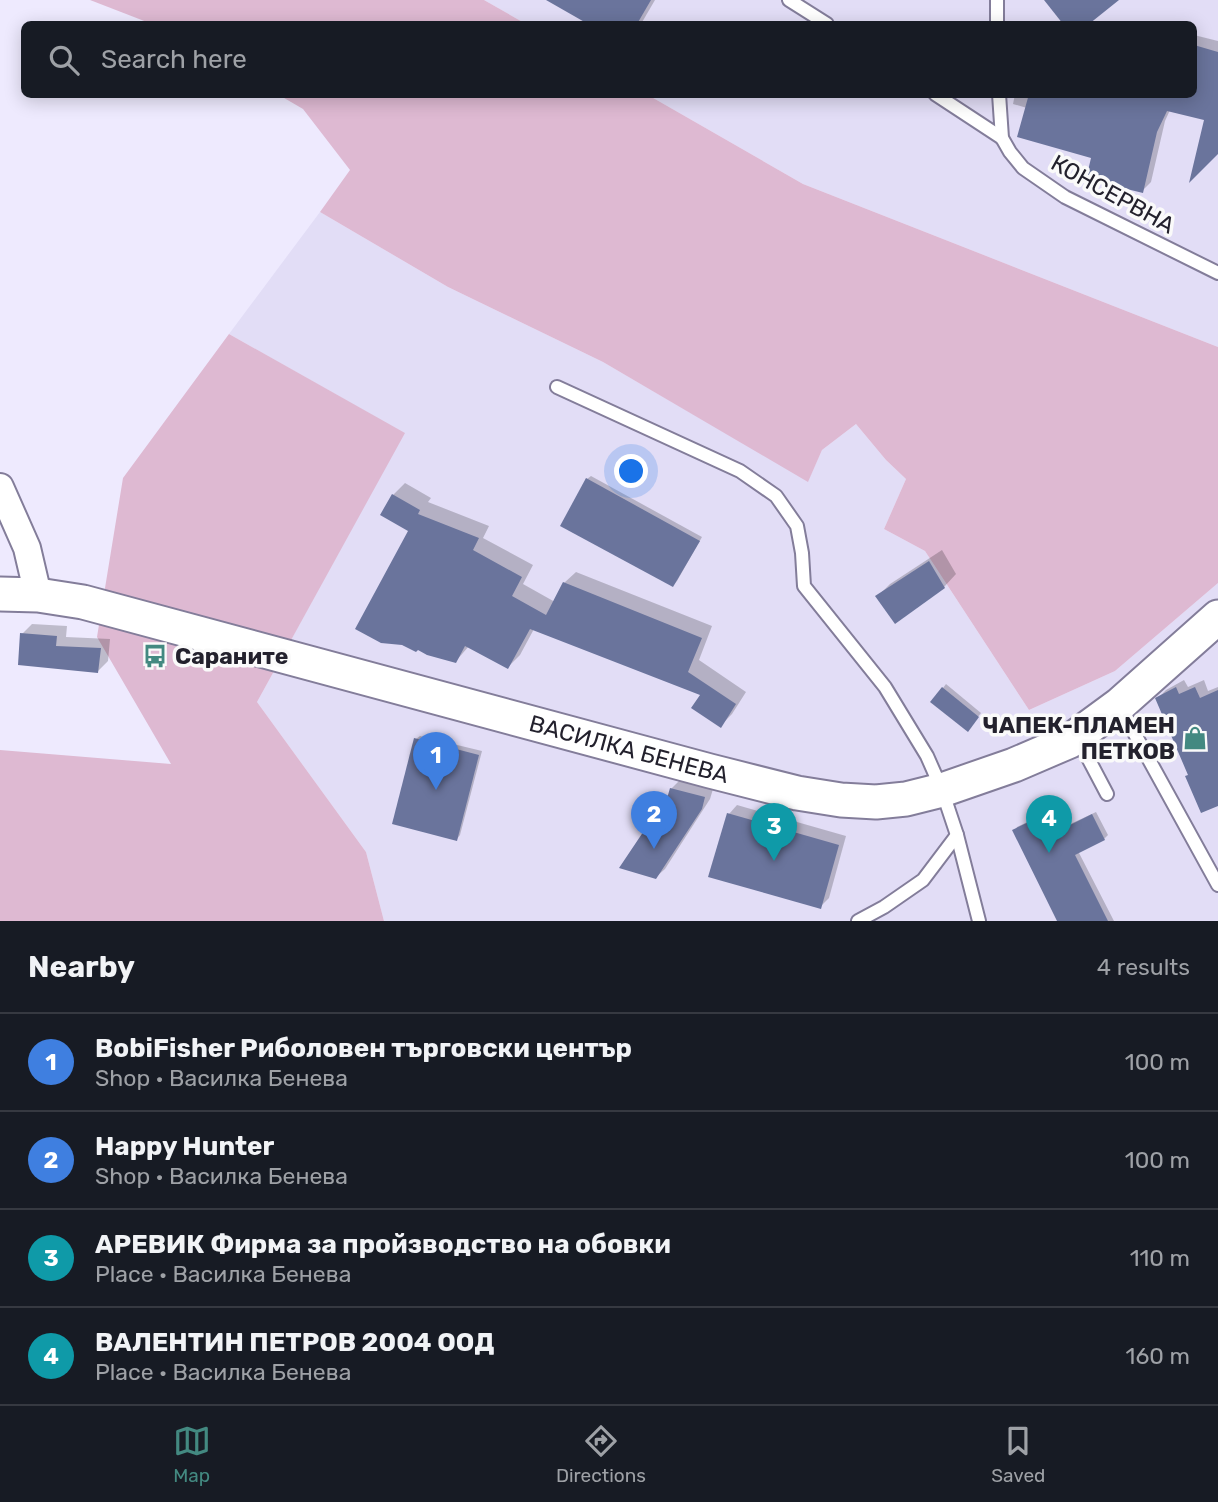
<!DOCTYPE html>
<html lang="en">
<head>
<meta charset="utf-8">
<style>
  body { margin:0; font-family:Rubik,sans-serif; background:#242831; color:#f1f3f6 }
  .you { position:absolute; left:632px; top:472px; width:24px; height:24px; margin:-18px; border:5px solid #fff; border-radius:50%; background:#1a73e8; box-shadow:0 0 0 10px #1a73e833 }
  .badge { display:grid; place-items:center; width:46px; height:46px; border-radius:50%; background:#438981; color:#fff; font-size:23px; font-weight:700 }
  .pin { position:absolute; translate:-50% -58px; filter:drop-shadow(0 2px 4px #0008) }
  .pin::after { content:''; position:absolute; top:37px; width:24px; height:21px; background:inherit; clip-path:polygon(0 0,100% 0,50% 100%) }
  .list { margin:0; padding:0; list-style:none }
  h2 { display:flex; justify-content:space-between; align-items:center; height:91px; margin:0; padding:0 28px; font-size:30px }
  h2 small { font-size:23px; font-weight:400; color:#9ea1a6 }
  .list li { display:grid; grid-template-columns:46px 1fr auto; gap:21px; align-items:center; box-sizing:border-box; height:98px; padding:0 28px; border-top:2px solid #363941 }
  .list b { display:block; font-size:26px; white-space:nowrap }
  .list p { margin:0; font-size:23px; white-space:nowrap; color:#9ea1a6 }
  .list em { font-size:23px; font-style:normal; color:#9ea1a6 }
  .icon { flex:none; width:38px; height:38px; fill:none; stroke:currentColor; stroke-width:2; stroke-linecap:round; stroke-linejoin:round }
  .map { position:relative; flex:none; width:1218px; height:921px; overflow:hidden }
  .search { position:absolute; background:#171b24; box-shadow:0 4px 18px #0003; left:21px; right:21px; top:21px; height:77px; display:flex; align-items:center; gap:18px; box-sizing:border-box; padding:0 24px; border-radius:10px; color:#9ea1a6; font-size:26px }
  .sheet { height:483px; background:#171b24 }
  nav { display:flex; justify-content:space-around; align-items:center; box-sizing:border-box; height:98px; border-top:2px solid #363941; background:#171b24; font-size:19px; color:#9ea1a6 }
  nav a { display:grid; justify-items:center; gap:4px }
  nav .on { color:#438981 }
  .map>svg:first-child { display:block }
  .built { fill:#e2ddf6 }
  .green { fill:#deb9d2 }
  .shadow { fill:#0003 }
  .building { fill:#6a749c }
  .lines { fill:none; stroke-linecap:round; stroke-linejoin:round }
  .service-casing { stroke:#837d9a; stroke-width:16 }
  .minor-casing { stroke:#837d9a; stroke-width:30 }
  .tertiary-casing { stroke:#837d9a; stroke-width:37 }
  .service { stroke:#fff; stroke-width:12 }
  .minor { stroke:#fff; stroke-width:26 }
  .tertiary { stroke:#fff; stroke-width:33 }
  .labels { text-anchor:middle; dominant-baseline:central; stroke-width:7; stroke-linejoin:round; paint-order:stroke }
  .street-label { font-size:23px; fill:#23212d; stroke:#fafafa }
  .poi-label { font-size:23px; font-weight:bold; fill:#23212d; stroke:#fafafa; text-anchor:start }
</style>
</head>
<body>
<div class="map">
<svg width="1218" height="921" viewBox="0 0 1218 921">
  <rect width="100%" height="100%" fill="#eeeafe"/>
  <g class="built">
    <polygon points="484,0 1218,0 1218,347 803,184 648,95 1194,94 1194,24 526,24"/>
    <polygon points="320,212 448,287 603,362 808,481 822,450 856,424 886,460 906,479 884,529 925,551 1029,710 1115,671 1218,583 1218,921 384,921 366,852 257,702 404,433 229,334"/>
  </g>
  <g class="green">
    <polygon points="90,0 484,0 526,24 152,24"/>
    <polygon points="279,95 648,95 803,184 1218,347 1218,583 1115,671 1029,710 925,551 884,529 906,479 886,460 856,424 822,450 808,482 603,362 448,287 320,212 350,170 303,109"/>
    <polygon points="229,334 405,433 257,702 366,852 384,921 0,921 0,750 171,764 97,637 123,478"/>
  </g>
  <g class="shadow">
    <polygon points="549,0 655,0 641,24 591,24"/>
    <polygon points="1194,35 1218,41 1218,151 1207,118 1170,110 1165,121 1151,182 1142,191 1027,108 1013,104 1015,94 1194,94"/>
    <polygon points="591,476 702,537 677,581 673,585 587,479"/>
    <polygon points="405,483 431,498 428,502 489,526 483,538 533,565 523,584 555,602 564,583 576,572 712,626 699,660 746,692 732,714 720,726 702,694 534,629 520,655 508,667 469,646 456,661 410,530 393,495"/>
    <polygon points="942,550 956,574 944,587 878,596 890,584"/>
    <polygon points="32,624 67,626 66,637 110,639 108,661 98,671 22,634"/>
    <polygon points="1184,680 1188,687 1204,680 1208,691 1218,687 1218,804 1190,773 1157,699 1166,690"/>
    <polygon points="946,684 981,713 971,726 943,688"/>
    <polygon points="420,736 482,751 460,835 457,839 416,739"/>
    <polygon points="680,780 713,789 710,799 665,869 656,877 669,796 671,789"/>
    <polygon points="737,805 846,836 829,898 820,907 729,814"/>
    <polygon points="1056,808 1066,826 1096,812 1108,835 1104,839 1078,851 1114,921 1059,921 1014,831 1017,827"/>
  </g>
  <g class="building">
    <polygon points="546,0 651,0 637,24 588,24"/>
    <polygon points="1044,0 1119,0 1089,24 1063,24"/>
    <polygon points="1194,45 1218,52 1218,154 1189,183 1204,120 1167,111 1157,132 1143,193 1086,179 1091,158 1017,137 1029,94 1194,94"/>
    <polygon points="586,478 700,541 673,587 560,526"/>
    <polygon points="392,494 420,510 418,514 479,538 473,550 522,577 512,596 546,615 563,582 702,638 688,672 736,704 721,728 691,708 700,695 530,629 508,669 465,646 456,663 427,655 418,650 416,652 402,645 381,643 355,629 408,531 380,515"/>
    <polygon points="929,561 945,588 895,624 875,596"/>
    <polygon points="20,633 57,636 56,646 101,648 98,673 18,665"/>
    <polygon points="942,687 979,717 968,732 930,702"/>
    <polygon points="1176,687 1179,694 1195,687 1200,698 1218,690 1218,806 1201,813 1185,776 1188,775 1155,698"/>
    <polygon points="414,738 479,755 457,841 392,824"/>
    <polygon points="670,788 705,797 702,809 656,879 619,868 668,795"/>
    <polygon points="1052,811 1062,829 1092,814 1105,840 1075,855 1108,921 1057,921 1012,830"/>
    <polygon points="727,813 839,845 821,909 708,877"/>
  </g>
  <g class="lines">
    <g class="service-casing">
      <g id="service">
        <polyline points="789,0 827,24"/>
        <polyline points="997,24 997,0"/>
        <polyline points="935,94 1002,138"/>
        <polyline points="999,94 1002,138 1010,152 1023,168 1065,197 1218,273"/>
        <polyline points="557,387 740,471 776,496 797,526 802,553 804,586 885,687 927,756 942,790 957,835 979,921"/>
        <polyline points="1120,707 1218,885"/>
        <polyline points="1078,739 1107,794"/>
        <polyline points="858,921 884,907 923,880 957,835"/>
      </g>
    </g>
    <g class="minor-casing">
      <polyline id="minor" points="0,487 27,548 38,595"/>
    </g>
    <g class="tertiary-casing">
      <g id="tertiary">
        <path id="s1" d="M 0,594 L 38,595 L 83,602 L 710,771 L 797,793 L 841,800 L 876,802 L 906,799 L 942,790 L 1014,765 L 1070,741 L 1119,705 L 1218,617"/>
      </g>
    </g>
    <use href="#service" class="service"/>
    <use href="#minor" class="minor"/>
    <use href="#tertiary" class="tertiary"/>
  </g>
  <defs>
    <g id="bus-bare" transform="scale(1.89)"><path d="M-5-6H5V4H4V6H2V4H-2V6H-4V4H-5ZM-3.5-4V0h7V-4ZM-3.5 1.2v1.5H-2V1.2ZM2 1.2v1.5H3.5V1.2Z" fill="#438981" stroke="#fafafa" stroke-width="2.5" paint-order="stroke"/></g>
    <g id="shop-bare" transform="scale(1.89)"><path d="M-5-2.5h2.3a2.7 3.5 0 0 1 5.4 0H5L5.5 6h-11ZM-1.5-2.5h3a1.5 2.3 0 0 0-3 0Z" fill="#438981" stroke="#fafafa" stroke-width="2.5" paint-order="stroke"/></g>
  </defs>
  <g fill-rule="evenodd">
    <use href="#bus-bare" x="155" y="656"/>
    <use href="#shop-bare" x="1195" y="738"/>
  </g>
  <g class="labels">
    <g class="street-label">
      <text transform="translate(1113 194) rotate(29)">КОНСЕРВНА</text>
      <text stroke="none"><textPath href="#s1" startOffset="649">ВАСИЛКА БЕНЕВА</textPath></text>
    </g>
    <g class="poi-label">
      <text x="175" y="656">Сараните</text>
      <text x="1175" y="725" text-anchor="end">ЧАПЕК-ПЛАМЕН<tspan x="1175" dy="26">ПЕТКОВ</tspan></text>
    </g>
  </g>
</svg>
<div class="you"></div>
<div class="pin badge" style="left:436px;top:790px;background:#3f7fe0">1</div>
<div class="pin badge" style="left:654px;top:849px;background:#3f7fe0">2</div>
<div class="pin badge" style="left:774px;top:861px;background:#0f9aa8">3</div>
<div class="pin badge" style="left:1049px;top:853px;background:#0f9aa8">4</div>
<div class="search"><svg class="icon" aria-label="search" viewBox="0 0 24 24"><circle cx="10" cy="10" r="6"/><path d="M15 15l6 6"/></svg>Search here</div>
</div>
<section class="sheet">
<h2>Nearby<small>4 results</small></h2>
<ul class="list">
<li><span class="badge" style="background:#3f7fe0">1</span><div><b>BobiFisher Риболовен търговски център</b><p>Shop · Василка Бенева</p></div><em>100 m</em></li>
<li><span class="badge" style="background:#3f7fe0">2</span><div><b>Happy Hunter</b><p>Shop · Василка Бенева</p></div><em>100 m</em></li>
<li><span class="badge" style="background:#0f9aa8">3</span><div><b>АРЕВИК Фирма за пройзводство на обовки</b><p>Place · Василка Бенева</p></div><em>110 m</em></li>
<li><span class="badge" style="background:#0f9aa8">4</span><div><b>ВАЛЕНТИН ПЕТРОВ 2004 ООД</b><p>Place · Василка Бенева</p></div><em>160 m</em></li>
</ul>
</section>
<nav>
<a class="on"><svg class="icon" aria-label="map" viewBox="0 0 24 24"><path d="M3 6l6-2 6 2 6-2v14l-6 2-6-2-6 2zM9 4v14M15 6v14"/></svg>Map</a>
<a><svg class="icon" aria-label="directions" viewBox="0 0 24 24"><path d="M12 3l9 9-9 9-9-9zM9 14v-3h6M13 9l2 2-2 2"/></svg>Directions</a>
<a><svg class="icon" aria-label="saved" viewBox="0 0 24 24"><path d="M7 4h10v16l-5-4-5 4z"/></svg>Saved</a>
</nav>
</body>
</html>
